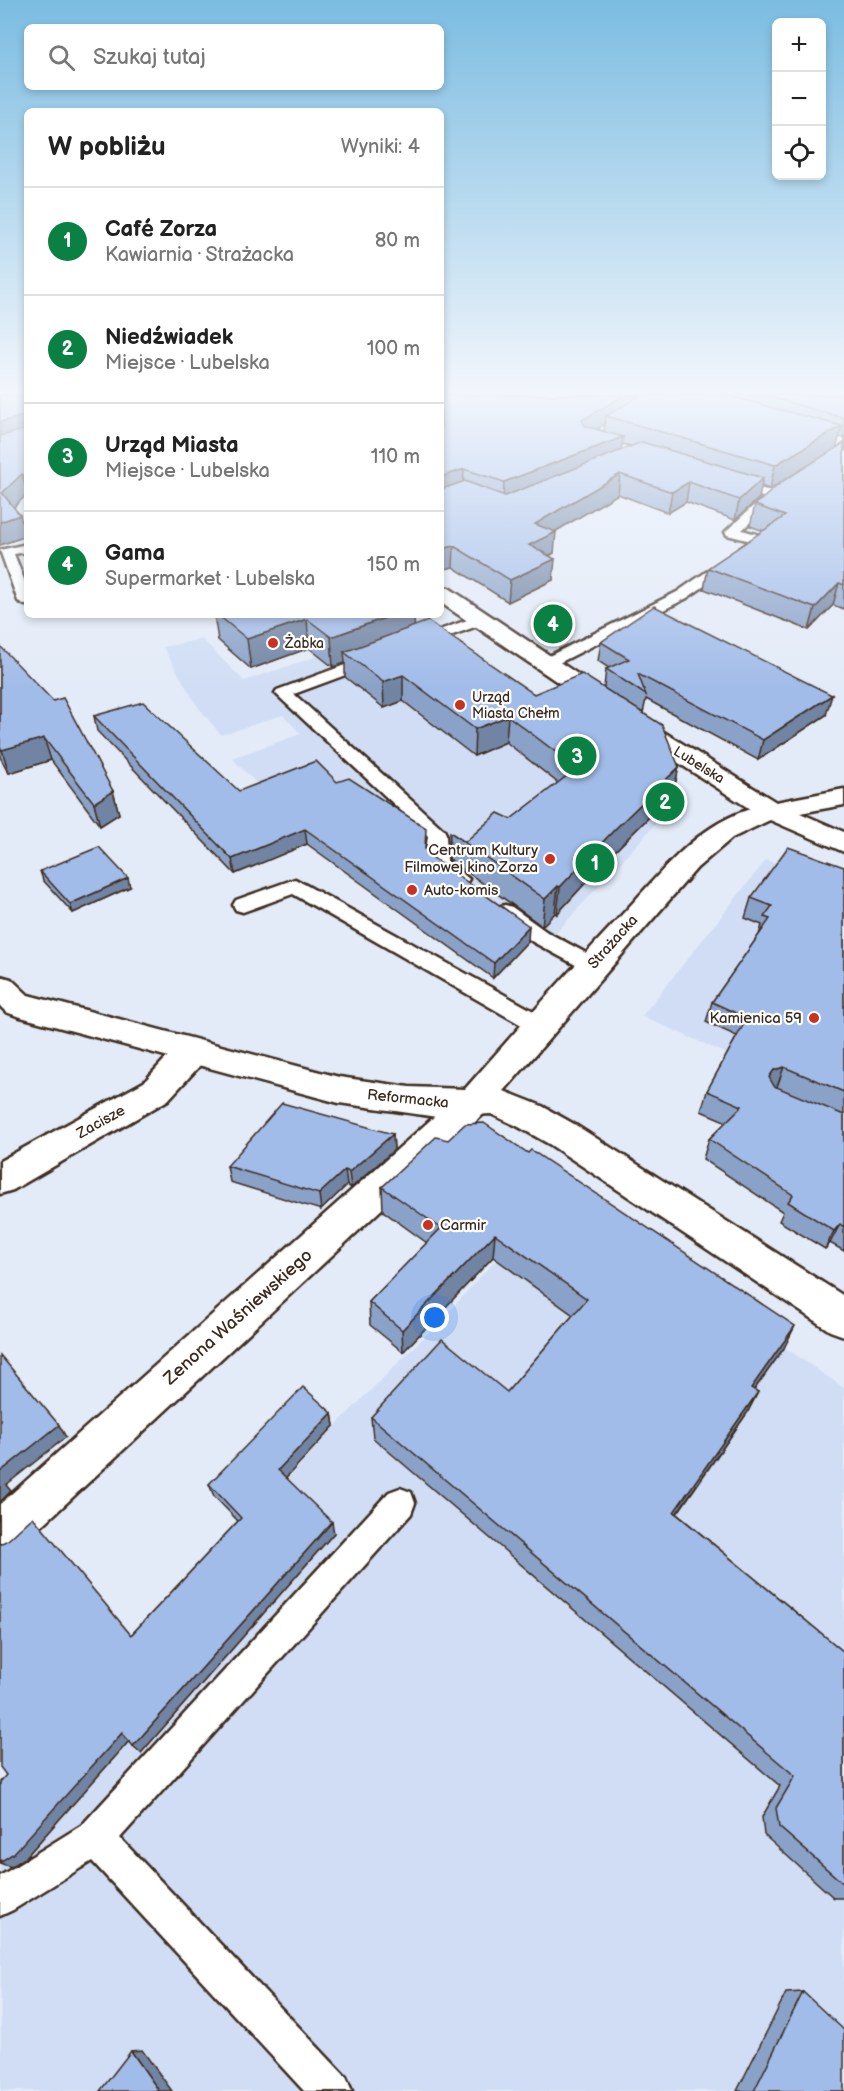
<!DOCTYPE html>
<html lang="pl">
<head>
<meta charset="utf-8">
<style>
  body { margin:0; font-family:"Balsamiq Sans",sans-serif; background:#f6f6f6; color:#222 }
  .controls { position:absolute; right:18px; top:18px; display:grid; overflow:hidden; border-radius:9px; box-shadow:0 3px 9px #0003 }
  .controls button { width:54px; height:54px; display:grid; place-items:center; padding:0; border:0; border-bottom:2px solid #e0e0e0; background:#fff; color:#222; font:30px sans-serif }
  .you { position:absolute; left:435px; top:1318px; width:21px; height:21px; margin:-15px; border:4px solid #fff; border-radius:50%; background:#1a73e8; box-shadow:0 0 0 9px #1a73e833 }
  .badge { display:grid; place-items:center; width:39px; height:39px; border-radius:50%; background:#0b8043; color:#fff; font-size:20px; font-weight:700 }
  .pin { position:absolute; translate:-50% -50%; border:3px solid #fff; box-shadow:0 2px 6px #0006 }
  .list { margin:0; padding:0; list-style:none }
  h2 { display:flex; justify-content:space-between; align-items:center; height:78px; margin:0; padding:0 24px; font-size:26px }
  h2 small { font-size:20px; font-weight:400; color:#767676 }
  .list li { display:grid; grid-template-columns:39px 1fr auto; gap:18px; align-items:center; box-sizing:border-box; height:108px; padding:0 24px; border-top:2px solid #e0e0e0 }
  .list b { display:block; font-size:22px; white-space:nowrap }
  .list p { margin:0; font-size:20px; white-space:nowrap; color:#767676 }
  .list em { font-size:20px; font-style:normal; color:#767676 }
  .icon { flex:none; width:33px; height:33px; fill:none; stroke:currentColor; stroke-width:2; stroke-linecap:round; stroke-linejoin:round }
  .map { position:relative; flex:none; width:844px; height:2091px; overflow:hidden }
  .search { position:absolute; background:#fff; box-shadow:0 3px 9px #0003; left:24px; top:24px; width:420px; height:66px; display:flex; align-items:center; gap:15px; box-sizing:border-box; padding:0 21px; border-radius:9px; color:#767676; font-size:22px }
  .panel { position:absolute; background:#fff; box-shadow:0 3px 9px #0003; left:24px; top:108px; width:420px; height:510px; border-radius:9px }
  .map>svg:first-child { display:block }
  .built { fill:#d0ddf4 }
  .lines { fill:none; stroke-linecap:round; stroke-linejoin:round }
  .service-casing { stroke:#3b2a1e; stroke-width:5 }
  .minor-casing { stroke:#3b2a1e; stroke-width:5 }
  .tertiary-casing { stroke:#3b2a1e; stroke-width:5 }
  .service { fill:#fff; fill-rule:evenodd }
  .minor { fill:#fff; fill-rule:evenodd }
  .tertiary { fill:#fff; fill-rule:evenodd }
  .wall { fill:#8ba2c8; stroke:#3b2a1e; stroke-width:1.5; fill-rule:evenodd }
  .shaded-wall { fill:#7184a3; stroke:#3b2a1e; stroke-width:1.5 }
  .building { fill:#a2bce9; stroke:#3b2a1e; stroke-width:1.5 }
  .poi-dot { fill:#c8321e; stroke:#fff; stroke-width:2 }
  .labels { text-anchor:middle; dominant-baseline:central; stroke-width:4.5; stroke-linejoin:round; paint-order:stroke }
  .far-poi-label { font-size:14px; fill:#3b2a1e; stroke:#fff; text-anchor:start }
  .far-street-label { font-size:14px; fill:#3b2a1e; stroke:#fff }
  .poi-label { font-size:15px; fill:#3b2a1e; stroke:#fff; text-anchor:end }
  .street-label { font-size:15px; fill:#3b2a1e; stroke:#fff }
  .near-street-label { font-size:18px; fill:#3b2a1e; stroke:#fff }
</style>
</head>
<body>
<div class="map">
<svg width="844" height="2091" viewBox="0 0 844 2091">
  <rect width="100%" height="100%" fill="#e3ebf8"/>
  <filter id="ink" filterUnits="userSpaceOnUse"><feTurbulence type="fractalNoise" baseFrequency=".0167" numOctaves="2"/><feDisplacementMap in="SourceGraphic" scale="12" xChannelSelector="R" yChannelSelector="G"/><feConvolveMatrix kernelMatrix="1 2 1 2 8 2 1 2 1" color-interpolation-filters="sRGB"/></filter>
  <g filter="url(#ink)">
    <g class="built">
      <polygon points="426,619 549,708 672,780 683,792 677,806 660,819 545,945 264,791 232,758 301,734 283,715 221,735 198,707 163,647 202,639 244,681"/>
      <polygon points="766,860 785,866 844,1106 642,1016"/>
      <polygon points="555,1195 593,1216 844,1388 844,2091 1,2091 0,1797 340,1421 441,1320"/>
    </g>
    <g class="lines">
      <g class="service-casing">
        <g id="service">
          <polygon points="730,480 777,493 778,496 742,530 767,537 769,540 767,543 687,598 553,666 541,666 539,663 541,660 677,592 751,541 727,535 725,532 763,497 725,487 724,484 725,481"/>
          <polygon points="27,544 27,552 14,554 27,587 27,605 25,605 18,601 0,550"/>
          <polygon points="481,615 489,620 486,623 422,646 417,648 409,643 412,640"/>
          <path d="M 372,655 L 380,660 L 378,663 L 294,694 L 444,830 L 446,834 L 447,861 L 469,879 L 466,884 C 456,886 433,876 428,865 C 425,858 427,844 428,836 L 275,693 L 277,690 Z"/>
          <polygon points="295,879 548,1019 551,1025 548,1031 540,1033 532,1031 293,894 243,912 236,910 233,905 236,900"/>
          <polygon points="505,905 512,907 547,932 599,960 603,965 599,970 592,972 585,970 533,942 498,917 495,912 498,907"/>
          <polygon points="400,1488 411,1492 415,1503 411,1514 120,1838 346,2077 352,2091 304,2091 92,1861 13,1910 0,1916 0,1876 82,1825 389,1492"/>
        </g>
      </g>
      <g class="minor-casing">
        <g id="minor">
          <polygon points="795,425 844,438 844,449 789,434 786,430 789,426"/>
          <polygon points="192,1039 204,1043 209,1052 204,1061 168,1100 13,1190 0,1194 0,1161 144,1082 180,1043"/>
          <polygon points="476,1086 488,1090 493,1100 488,1110 16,1550 0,1557 0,1504 464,1090"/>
        </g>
      </g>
      <g class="tertiary-casing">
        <path id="tertiary" d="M 441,587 L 449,588 L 664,732 L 776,802 L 844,789 L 844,805 L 800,813 L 844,832 L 844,852 L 770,820 L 732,838 L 697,868 L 504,1091 L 542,1106 L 574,1124 L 844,1296 L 844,1336 L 830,1331 L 549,1144 L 517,1126 L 491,1114 L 437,1117 L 339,1103 L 17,1016 L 6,1012 L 0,1006 L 0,976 L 11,979 L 28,995 L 339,1077 L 409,1087 L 465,1089 C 515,1032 566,974 618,919 C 658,877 693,827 750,809 L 646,742 L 441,603 Z"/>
      </g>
      <use href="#service" class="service"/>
      <use href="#minor" class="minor"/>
      <use href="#tertiary" class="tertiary"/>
    </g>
    <g class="wall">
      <polygon points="27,395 27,494 14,507 26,536 0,545"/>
      <path d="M 441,395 L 844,395 L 844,438 L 839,437 L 836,448 L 844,443 L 844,609 L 833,605 L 809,630 L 704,589 L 708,568 L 764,531 L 750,526 L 755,505 L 789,477 L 770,489 L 761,486 L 759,498 L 735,520 L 686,502 L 668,513 L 618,494 L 554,532 L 554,553 L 549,556 L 553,580 L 508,602 L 453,567 L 441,570 ZM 605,424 L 604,431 L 597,429 ZM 622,444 L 630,446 L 621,450 Z"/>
      <polygon points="214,615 414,615 414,626 534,694 604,687 606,669 609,668 598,661 601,642 826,715 758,760 646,699 643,713 679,767 673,793 611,855 557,914 555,913 542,926 449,859 450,832 465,842 511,819 558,783 506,742 474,756 403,701 384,708 345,677 345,663 333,667 309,648 251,669 218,640"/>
      <polygon points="0,646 113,791 119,814 100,826 51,760 9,773 0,757"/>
      <polygon points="94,716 239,791 337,782 425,849 429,855 528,941 493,978 307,844 235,874 97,731"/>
      <polygon points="844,867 844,1251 830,1243 825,1249 779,1221 783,1212 703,1159 709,1139 727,1122 701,1111 707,1091 737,1036 706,1022 712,1002 759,935 762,925 745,918 751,898"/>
      <polygon points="40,871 130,887 73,913 43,880"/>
      <polygon points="393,1134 394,1150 351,1188 347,1185 321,1210 230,1182 227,1166"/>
      <polygon points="382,1187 784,1348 754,1390 758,1392 747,1413 677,1514 844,1652 844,1898 834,1898 764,1835 762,1817 780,1786 373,1438 371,1417 507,1392 573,1315 493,1257 403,1352 370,1325 369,1302 427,1243 383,1211"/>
      <polygon points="332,1413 334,1426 285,1478 334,1533 141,1753 129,1741 25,1858 11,1867 0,1863 0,1782 131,1635 238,1521 214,1496 209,1484"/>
      <polygon points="803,1992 844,2091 737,2091 786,1993"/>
    </g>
    <g class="shaded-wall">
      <polygon points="624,395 653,395 606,416 605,424 580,440 582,420"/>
      <polygon points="24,416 27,430 0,442 0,422"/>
      <polygon points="842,426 836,449 770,489 775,465"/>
      <polygon points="623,437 620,456 503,503 504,482"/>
      <polygon points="464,469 463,489 441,497 441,477"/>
      <polygon points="22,474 27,494 7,514 2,493"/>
      <polygon points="620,474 618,494 546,537 556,532 554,553 528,566 529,545 535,524"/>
      <polygon points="763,478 759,498 735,520 739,500"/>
      <polygon points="689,482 686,502 668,513 672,492"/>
      <polygon points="20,515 26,536 0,545 0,522"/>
      <polygon points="454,546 453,567 441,570 441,549"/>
      <polygon points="555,559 553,580 508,602 510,580"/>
      <polygon points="839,583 833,605 809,630 815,608"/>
      <polygon points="393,615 414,615 415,637 344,652 345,663 333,667 331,637"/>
      <polygon points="307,619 309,648 251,669 247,639"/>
      <polygon points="403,675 403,701 384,708 383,682"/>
      <polygon points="832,695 826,715 758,760 763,740"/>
      <polygon points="508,716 506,742 474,756 475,729"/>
      <polygon points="44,738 51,760 9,773 2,750"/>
      <polygon points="679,767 673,793 611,855 557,914 560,887 615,829"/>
      <polygon points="113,791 119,814 100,826 94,803"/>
      <polygon points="305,829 307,844 235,874 232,859"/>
      <polygon points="128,878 130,887 73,913 70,904"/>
      <polygon points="558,886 555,913 542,926 545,899"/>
      <polygon points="529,926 528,941 493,978 494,963"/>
      <polygon points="784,1067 777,1087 767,1090 769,1077 774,1070"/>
      <polygon points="393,1134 394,1150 351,1188 349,1172"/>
      <polygon points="345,1170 347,1185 321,1210 319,1194"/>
      <polygon points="840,1224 830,1243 825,1249 834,1231"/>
      <polygon points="495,1234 493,1257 403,1352 402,1330"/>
      <polygon points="795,1326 784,1348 740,1409 751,1388"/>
      <polygon points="758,1392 747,1413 665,1530 674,1512"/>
      <polygon points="332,1413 334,1426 281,1483 278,1470"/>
      <polygon points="59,1425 66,1437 6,1485 11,1491 0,1502 0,1472"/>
      <polygon points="332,1522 334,1533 141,1753 133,1746"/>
      <polygon points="122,1733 130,1740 25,1858 11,1867 0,1863"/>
      <polygon points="142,2050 172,2091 159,2091 131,2051"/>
    </g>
    <g class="building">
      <polygon points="0,395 27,395 27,478 22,474 2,493 20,515 0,522 0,436 24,430 24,416 0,422"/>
      <polygon points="441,395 624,395 582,420 585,426 623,437 504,482 464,469 441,477"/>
      <polygon points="641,395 725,395 842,426 775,465 606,416"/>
      <polygon points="763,395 844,395 844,418"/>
      <polygon points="642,442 763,478 739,500 689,482 672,492 620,474 535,524 556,532 529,545 555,559 510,580 454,546 441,549 441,488 442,489 465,481 505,496"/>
      <polygon points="844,443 844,585 839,583 815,608 708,568 785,516 755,505 783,481"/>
      <polygon points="654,606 832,695 763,740 638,674 646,695 606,669 629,659 601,642"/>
      <polygon points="218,615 393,615 331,637 307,619 247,639"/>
      <polygon points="428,621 534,694 582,674 662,725 679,767 615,829 560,887 558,886 545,899 450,832 465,842 498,813 511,819 577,768 508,716 475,729 403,675 383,682 344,652"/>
      <polygon points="0,646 53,701 63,698 113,791 94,803 44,738 2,750 0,747"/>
      <polygon points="143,702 239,791 316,761 337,782 349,778 426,828 425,849 429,855 529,926 494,963 305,829 232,859 94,716"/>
      <polygon points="99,847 128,878 70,904 40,871"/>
      <polygon points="788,847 844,867 844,1092 784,1067 774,1070 769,1077 774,1086 844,1115 844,1227 840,1224 834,1231 788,1202 793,1195 709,1139 742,1106 707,1091 747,1018 712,1002 770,919 764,917 772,906 751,898"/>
      <polygon points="282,1103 393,1134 349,1172 345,1170 319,1194 227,1166"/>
      <polygon points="484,1123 528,1153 531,1150 795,1326 751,1388 758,1392 674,1512 844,1652 844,1884 779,1827 776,1808 795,1776 371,1417 442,1339 507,1392 587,1299 495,1234 402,1330 369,1302 441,1228 382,1187 436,1137 448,1140 465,1124"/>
      <polygon points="0,1355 59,1425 0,1472"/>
      <polygon points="303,1387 332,1413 278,1470 332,1522 133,1746 122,1733 14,1853 0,1862 0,1782 6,1775 0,1767 0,1544 8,1540 33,1517 131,1635 241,1518 209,1484"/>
      <polygon points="803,1992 844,2030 844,2091 754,2091"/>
      <polygon points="131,2051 159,2091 100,2091"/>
    </g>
  </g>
  <linearGradient id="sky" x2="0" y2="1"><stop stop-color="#7bbce1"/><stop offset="0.57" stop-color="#f2f6fc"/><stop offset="1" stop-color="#f2f6fc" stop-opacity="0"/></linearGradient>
  <rect width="844" height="688" fill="url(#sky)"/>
  <g class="poi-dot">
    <circle cx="273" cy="643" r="6"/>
    <circle cx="460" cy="705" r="6"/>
    <circle cx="550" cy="859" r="6"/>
    <circle cx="412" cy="890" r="6"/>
    <circle cx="814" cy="1018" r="6"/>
    <circle cx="428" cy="1225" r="6"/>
  </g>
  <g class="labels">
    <g class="far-poi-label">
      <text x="285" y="643">Żabka</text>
      <text x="472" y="697">Urząd<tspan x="472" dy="16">Miasta Chełm</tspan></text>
    </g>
    <g class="far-street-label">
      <text transform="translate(699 765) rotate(32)">Lubelska</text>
    </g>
    <g class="poi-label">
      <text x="538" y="850">Centrum Kultury<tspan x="538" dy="17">Filmowej kino Zorza</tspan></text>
      <text x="424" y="890" text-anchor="start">Auto-komis</text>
      <text x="802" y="1018">Kamienica 59</text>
      <text x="440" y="1225" text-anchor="start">Carmir</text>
    </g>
    <g class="street-label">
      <text transform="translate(613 942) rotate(-48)">Strażacka</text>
      <text transform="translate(408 1099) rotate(6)">Reformacka</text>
      <text transform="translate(101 1122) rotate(-29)">Zacisze</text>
    </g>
    <g class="near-street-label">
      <text transform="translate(238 1317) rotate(-42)">Zenona Waśniewskiego</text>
    </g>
  </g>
</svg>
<div class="controls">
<button>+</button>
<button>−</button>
<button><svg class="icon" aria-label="locate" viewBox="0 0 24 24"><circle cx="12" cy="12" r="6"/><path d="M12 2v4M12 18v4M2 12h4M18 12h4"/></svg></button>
</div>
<div class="you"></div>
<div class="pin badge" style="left:595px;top:863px">1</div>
<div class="pin badge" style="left:665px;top:802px">2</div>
<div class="pin badge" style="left:577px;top:756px">3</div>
<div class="pin badge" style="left:553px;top:624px">4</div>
<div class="search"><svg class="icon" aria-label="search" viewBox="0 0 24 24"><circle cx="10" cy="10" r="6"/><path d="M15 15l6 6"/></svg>Szukaj tutaj</div>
<section class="panel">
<h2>W pobliżu<small>Wyniki: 4</small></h2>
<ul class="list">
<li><span class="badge">1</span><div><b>Café Zorza</b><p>Kawiarnia · Strażacka</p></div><em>80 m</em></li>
<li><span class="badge">2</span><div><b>Niedźwiadek</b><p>Miejsce · Lubelska</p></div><em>100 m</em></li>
<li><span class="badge">3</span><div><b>Urząd Miasta</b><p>Miejsce · Lubelska</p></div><em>110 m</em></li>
<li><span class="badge">4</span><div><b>Gama</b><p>Supermarket · Lubelska</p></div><em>150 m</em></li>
</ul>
</section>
</div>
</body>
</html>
